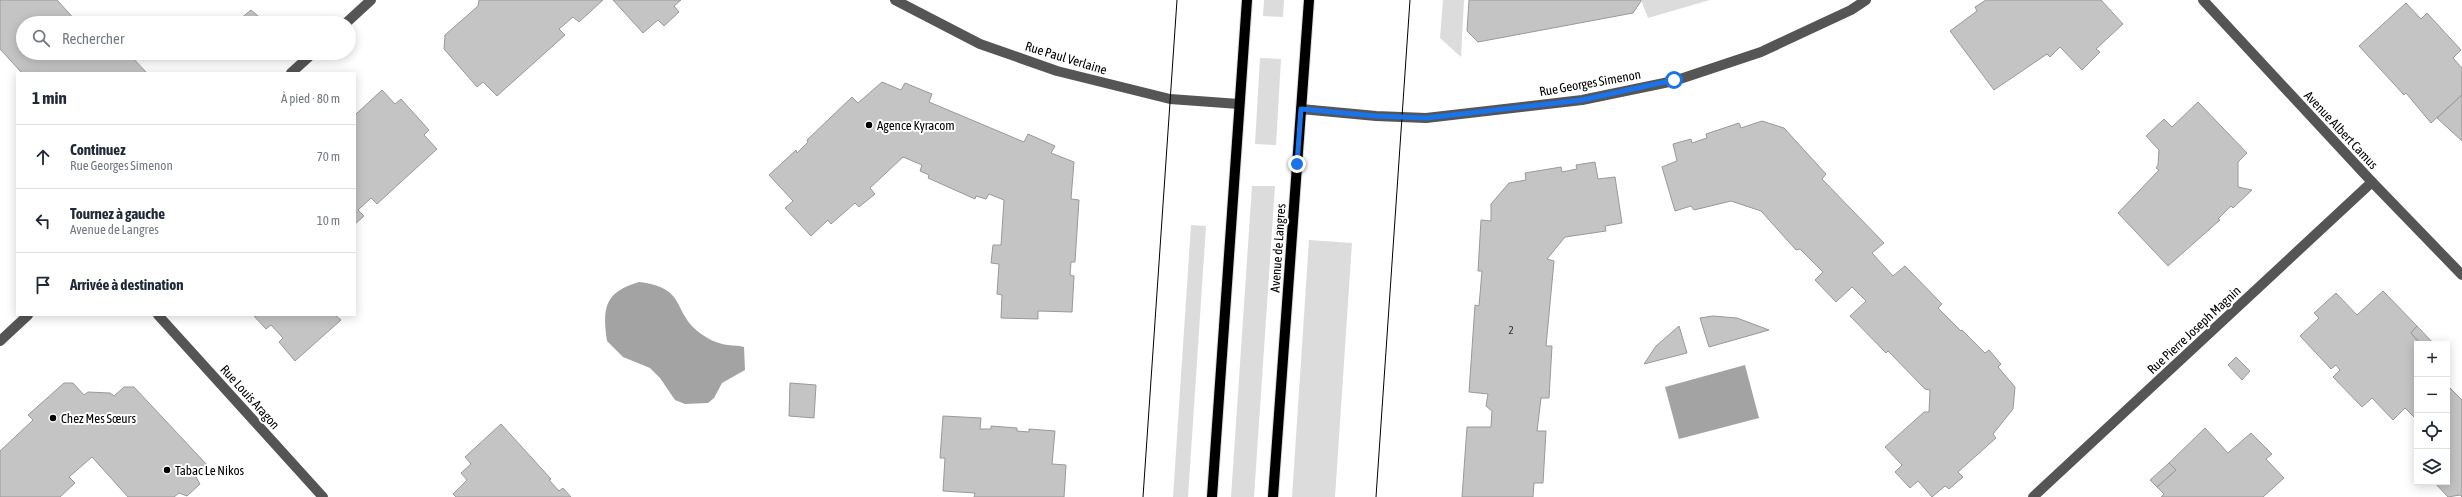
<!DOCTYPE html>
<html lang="fr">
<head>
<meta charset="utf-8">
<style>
  body { margin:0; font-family:"Asap Condensed",sans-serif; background:#f2f2f3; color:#1f2937 }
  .controls { position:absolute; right:12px; bottom:12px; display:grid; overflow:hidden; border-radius:0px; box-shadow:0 2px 10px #0003 }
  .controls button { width:36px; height:36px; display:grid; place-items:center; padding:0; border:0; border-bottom:1px solid #e0e1e3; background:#fff; color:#1f2937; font:20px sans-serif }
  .stop { position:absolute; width:12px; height:12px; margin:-9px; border:3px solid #1a73e8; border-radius:50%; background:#fff }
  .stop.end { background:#1a73e8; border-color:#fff; box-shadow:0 1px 4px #0008 }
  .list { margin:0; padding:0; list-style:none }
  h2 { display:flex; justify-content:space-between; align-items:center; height:52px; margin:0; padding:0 16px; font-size:17px }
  h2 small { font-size:13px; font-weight:400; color:#747a83 }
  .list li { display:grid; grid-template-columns:26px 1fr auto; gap:12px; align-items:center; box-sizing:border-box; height:64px; padding:0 16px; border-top:1px solid #e0e1e3 }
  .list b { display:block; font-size:15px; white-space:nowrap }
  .list p { margin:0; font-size:13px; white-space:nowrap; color:#747a83 }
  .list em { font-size:13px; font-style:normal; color:#747a83 }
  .icon { flex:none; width:22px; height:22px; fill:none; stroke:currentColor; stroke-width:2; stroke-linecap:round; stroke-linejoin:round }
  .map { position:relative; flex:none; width:2462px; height:497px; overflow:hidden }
  .search { position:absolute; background:#fff; box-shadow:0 2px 10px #0003; left:16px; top:16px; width:340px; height:44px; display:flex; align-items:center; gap:10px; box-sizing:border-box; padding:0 14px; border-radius:22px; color:#747a83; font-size:15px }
  .panel { position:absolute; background:#fff; box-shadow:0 2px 10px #0003; left:16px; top:72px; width:340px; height:244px; border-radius:0px }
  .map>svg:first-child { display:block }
  .green { fill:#dcdcdc }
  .water { fill:#a3a3a3 }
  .building { fill:#c4c4c4; stroke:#999 }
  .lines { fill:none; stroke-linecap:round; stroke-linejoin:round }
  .major-casing { stroke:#dbdbdb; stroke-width:12 }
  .minor { stroke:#555; stroke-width:10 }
  .major { stroke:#000; stroke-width:10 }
  .tram { stroke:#000; stroke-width:1 }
  .route { stroke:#1a73e8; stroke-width:5 }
  .poi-dot { fill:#000; stroke:#fff; stroke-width:1.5 }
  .labels { text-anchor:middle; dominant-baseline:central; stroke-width:4; stroke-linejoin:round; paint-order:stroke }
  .number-label { font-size:11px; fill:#313131 }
  .street-label { font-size:13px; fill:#000; stroke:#fff }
  .poi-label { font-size:13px; fill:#000; stroke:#fff; text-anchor:start }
</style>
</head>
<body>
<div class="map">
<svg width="2462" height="497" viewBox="0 0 2462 497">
  <rect width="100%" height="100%" fill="#fff"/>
  <g class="green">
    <polygon points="1264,0 1284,0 1283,17 1263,16"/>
    <polygon points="1443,0 1464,0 1461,57 1440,38"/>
    <polygon points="1641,0 1710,0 1648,18"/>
    <polygon points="1260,58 1281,59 1276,145 1255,144"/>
    <polygon points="1252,186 1275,186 1254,497 1231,497"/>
    <polygon points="1191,225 1206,226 1188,497 1173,497"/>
    <polygon points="1309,240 1352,243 1335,497 1292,497"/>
  </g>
  <g class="water">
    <path d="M 639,282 C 688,288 671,311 700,333 C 708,339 718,344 728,345 C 734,346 738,345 744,347 L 745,370 L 722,383 L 714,398 L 708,403 L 685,404 L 675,400 L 660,378 L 650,368 L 623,357 L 607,341 C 602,307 605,292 639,282 Z"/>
    <polygon points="1745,365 1759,418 1679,439 1665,387"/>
  </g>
  <g class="building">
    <polygon points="0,0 57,0 78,23 23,23 23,53 128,53 147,73 22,73 0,49"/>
    <polygon points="479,0 603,0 579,22 573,17 559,29 565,35 497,96 483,82 477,87 444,49 445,35 478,6"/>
    <polygon points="613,0 681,0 674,6 679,12 664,26 658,20 643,33"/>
    <polygon points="1469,0 1641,0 1641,1 1633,13 1478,42 1467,31"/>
    <polygon points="1986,0 2101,0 2123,24 2096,49 2100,52 2082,70 2060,47 2050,57 2047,54 1994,90 1950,31 1977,11 1975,7"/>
    <polygon points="2406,3 2421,19 2427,13 2461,50 2453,58 2462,68 2462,95 2431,123 2406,93 2404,95 2359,46"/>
    <polygon points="251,10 265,22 235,23"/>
    <polygon points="882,82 901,90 905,83 932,94 929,102 1024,142 1028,134 1055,146 1051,153 1074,162 1071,199 1079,200 1075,262 1071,262 1070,275 1074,276 1072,312 1038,311 1038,319 1001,318 1002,295 997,294 999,264 991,263 993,245 1001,245 1004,200 989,194 986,199 976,196 975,199 928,178 929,175 920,171 922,165 903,157 870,188 875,194 859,207 855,203 831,224 828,220 811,236 785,208 793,201 769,175 796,150 797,153 808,142 807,140 852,97 858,103"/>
    <polygon points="382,90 395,104 401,99 429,130 424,135 437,149 377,204 371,198 358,210 364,216 355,224 355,115"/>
    <polygon points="2462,95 2462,141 2437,118"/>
    <polygon points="2198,102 2247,153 2238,162 2238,187 2252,190 2233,208 2231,206 2218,219 2220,220 2168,266 2118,213 2159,170 2156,168 2158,165 2159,150 2146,136 2164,119 2172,127"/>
    <polygon points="1762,121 1784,128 1826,174 1822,179 1884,243 1872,253 1893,276 1905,266 1942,304 1938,308 1961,331 1962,330 1985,353 1989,350 2001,364 1998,367 2015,387 2013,409 1993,434 1996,438 1958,472 1963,477 1949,489 1945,486 1932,497 1918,481 1910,488 1895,472 1902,465 1885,447 1924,412 1929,412 1930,390 1925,389 1888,351 1886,353 1850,316 1866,301 1852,287 1836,302 1815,280 1823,272 1800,249 1796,250 1761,211 1731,201 1694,210 1691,206 1675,211 1662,167 1677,161 1673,144 1691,139 1692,143 1707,138 1706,134 1739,123 1741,128"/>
    <polygon points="1595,162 1598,179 1615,177 1622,223 1605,226 1606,231 1565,237 1547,259 1554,261 1546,346 1552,346 1549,398 1541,398 1537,431 1546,431 1543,483 1534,483 1533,497 1462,497 1467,427 1491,427 1492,411 1486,406 1488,394 1469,392 1475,305 1479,306 1482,271 1478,271 1481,220 1491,221 1491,204 1509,183 1526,180 1525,173 1561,167 1562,172 1577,169 1576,165"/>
    <polygon points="2383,291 2417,326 2411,333 2421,344 2417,344 2417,420 2405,408 2393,420 2372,398 2362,407 2333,377 2340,370 2336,365 2331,369 2300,336 2319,318 2314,313 2336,293 2357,315"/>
    <polygon points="253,315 335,315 341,320 295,361 279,342 283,338 271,325 266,329"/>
    <polygon points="1713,316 1737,318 1769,330 1709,347 1700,318"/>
    <polygon points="1679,326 1687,353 1644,364 1656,346"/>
    <polygon points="2417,326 2434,344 2421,344 2411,333"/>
    <polygon points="2236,357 2250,371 2242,380 2228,365"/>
    <polygon points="64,383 73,383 84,395 88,392 110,393 114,396 124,387 134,387 208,466 196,477 200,484 187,496 179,493 174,497 128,497 92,457 69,477 75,483 60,497 0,497 0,451 33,420 28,415"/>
    <polygon points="790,383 816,385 814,418 789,416"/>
    <polygon points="2447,385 2462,400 2462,497 2460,495 2448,497 2434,482 2447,482"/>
    <polygon points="943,416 981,418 980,429 991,429 991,426 1017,428 1017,431 1029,432 1029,429 1055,431 1052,464 1066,465 1064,497 974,497 975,493 943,491 945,458 940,458"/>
    <polygon points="501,424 551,479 549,480 559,491 563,488 571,497 456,497 453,494 467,480 461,473 471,464 465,457"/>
    <polygon points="2205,428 2228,453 2251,433 2272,454 2266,459 2284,478 2263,497 2161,497 2164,494 2157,487 2176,470 2169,463"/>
    <polygon points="2169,463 2176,470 2157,487 2150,480"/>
  </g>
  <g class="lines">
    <g class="major-casing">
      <g id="major">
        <polyline points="1212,497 1247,0"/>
        <polyline points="1273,497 1309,0"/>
      </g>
    </g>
    <g class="minor">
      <polyline points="895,0 980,44 1057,71 1170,99 1239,104"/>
      <polyline points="2203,0 2372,182 2462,275"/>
      <polyline points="346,23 371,0"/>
      <polyline points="291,73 313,53"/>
      <polyline points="1301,109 1376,116 1426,118 1582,100 1674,81 1761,52 1851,10 1866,0"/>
      <polyline points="158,315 323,497"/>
      <polyline points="0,341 28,315"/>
      <polyline points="2033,497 2372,182"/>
    </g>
    <use href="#major" class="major"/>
    <g class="tram">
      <polyline points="1143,497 1177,0"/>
      <polyline points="1376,497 1410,0"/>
    </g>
  </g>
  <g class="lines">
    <polyline class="route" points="1297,164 1301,109 1376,116 1426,118 1582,100 1674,80"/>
  </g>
  <g class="poi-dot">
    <circle cx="869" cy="125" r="4"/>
    <circle cx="53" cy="418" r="4"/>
    <circle cx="167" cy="470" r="4"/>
  </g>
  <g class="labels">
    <g class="number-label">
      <text x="1511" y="330">2</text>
    </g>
    <g class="street-label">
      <text transform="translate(1066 58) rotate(17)">Rue Paul Verlaine</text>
      <text transform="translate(1590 83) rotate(-10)">Rue Georges Simenon</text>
      <text transform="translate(2341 130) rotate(47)">Avenue Albert Camus</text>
      <text transform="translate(1278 248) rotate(-86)">Avenue de Langres</text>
      <text transform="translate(2194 330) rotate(-43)">Rue Pierre Joseph Magnin</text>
      <text transform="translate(250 397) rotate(48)">Rue Louis Aragon</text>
    </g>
    <g class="poi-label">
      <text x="877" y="125">Agence Kyracom</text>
      <text x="61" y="418">Chez Mes Sœurs</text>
      <text x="175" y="470">Tabac Le Nikos</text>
    </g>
  </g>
</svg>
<div class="controls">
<button>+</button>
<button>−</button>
<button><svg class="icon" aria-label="locate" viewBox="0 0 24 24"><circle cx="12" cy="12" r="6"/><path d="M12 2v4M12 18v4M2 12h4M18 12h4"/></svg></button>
<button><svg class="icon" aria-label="layers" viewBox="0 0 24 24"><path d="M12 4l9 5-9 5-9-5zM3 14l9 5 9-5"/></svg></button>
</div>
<div class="stop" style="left:1674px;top:80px"></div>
<div class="stop end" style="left:1297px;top:164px"></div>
<div class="search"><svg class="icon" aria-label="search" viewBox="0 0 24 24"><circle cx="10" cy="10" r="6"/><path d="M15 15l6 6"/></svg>Rechercher</div>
<section class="panel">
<h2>1 min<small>À pied · 80 m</small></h2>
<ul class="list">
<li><svg class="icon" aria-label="ahead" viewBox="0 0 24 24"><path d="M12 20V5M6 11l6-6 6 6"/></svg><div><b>Continuez</b><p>Rue Georges Simenon</p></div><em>70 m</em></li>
<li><svg class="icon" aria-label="left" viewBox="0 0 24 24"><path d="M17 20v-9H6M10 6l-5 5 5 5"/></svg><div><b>Tournez à gauche</b><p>Avenue de Langres</p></div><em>10 m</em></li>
<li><svg class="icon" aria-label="arrive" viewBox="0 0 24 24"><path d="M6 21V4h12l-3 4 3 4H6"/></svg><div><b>Arrivée à destination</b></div></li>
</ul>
</section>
</div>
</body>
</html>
